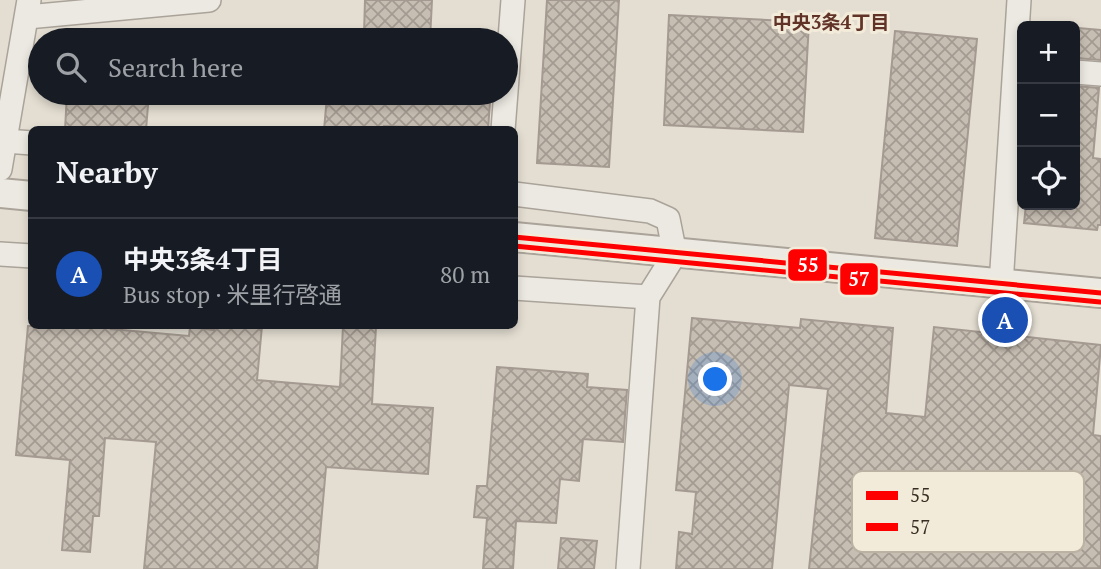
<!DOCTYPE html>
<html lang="en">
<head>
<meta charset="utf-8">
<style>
  body { margin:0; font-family:"PT Serif","Noto Sans JP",serif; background:#20242c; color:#f1f3f6 }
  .controls { position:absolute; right:21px; top:21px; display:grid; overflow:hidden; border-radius:10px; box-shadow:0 4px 10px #0003 }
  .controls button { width:63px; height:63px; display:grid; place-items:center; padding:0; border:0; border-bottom:2px solid #363941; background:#171b24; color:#f1f3f6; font:35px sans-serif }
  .you { position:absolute; left:716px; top:380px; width:24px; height:24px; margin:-18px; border:5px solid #fff; border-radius:50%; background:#1a73e8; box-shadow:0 0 0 10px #1a73e833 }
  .badge { display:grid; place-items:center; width:46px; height:46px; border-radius:50%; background:#1a73e8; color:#fff; font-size:23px; font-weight:700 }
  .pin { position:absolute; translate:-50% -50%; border:4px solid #fff; box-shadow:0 2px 7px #0006 }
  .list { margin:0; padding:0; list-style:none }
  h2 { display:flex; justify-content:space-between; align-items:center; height:91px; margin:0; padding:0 28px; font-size:30px }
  h2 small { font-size:23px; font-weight:400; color:#9ea1a6 }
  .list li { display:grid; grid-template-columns:46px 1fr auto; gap:21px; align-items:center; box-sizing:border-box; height:112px; padding:0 28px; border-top:2px solid #363941 }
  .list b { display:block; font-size:26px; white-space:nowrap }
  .list p { margin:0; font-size:23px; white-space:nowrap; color:#9ea1a6 }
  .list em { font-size:23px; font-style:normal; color:#9ea1a6 }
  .icon { flex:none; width:38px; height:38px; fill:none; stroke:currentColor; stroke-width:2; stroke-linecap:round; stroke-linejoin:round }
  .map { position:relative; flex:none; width:1101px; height:569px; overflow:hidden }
  .search { position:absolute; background:#171b24; box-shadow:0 4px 10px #0003; left:28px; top:28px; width:490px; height:77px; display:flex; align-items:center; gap:18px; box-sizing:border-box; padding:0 24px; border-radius:38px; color:#9ea1a6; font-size:26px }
  .panel { position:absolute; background:#171b24; box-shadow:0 4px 10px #0003; left:28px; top:126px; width:490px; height:203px; border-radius:10px }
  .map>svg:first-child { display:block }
  .building { fill:url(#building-cross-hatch); stroke:#a49a91; stroke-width:2; fill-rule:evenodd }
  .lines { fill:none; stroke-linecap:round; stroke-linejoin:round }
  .minor-casing { stroke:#aaa39a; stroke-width:26 }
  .tertiary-casing { stroke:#aaa39a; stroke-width:32 }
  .minor { stroke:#ece9e2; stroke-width:23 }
  .tertiary { stroke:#ece9e2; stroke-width:28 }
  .bus-1-casing { stroke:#f3ebda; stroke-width:10 }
  .bus-2-casing { stroke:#f3ebda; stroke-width:10 }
  .bus-1 { stroke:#f00; stroke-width:5 }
  .bus-2 { stroke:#f00; stroke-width:5 }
  .labels { text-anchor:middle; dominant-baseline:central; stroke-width:6; stroke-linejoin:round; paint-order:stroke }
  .neighbourhood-label { font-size:19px; font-weight:bold; fill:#613226; stroke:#f3ebda }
  .key { fill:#f3ebda; stroke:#bbb2a3; stroke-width:2 }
  .key-label { font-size:19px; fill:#382d22 }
  .line-badge { stroke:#f3ebda; stroke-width:2.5 }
  .badge-label { font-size:19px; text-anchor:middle; font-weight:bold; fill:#fff }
</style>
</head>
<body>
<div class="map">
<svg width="1101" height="569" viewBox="0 0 1101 569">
  <defs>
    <pattern id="building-cross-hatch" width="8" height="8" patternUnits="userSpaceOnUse" patternTransform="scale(1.75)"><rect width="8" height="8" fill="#c7beb3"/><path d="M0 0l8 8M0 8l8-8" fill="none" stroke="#a39b91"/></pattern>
  </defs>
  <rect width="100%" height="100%" fill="#e4ded2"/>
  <g class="building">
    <polygon points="365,0 432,0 430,40 372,40 364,34"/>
    <polygon points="547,0 619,0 609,167 537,163"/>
    <polygon points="669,15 809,22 803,132 664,125"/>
    <polygon points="1078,28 1101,30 1101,60 1076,58"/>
    <polygon points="895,31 977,39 957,246 875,238"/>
    <polygon points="1075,86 1099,88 1093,158 1101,159 1101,225 1098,225 1097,230 1024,223 1026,205 1075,205"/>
    <polygon points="67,93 149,93 146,130 65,130"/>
    <polygon points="351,93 423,93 490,102 488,130 384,126 384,130 324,130 327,96 350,98"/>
    <path d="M 692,318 L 800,328 L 801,319 L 893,328 L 886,413 L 925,417 L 934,327 L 1101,345 L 1093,435 L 1101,436 L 1101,568 L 809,569 L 828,389 L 789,385 L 772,569 L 676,569 L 679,532 L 692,534 L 696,492 L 676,490 ZM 917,501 L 1034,513 L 1031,552 L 914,544 Z"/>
    <polygon points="28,326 112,326 111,329 189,336 190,327 214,330 214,326 262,326 257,380 340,387 343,326 376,326 372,404 433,408 428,474 326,467 317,569 144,569 156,442 105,438 99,516 93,516 90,552 62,550 70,460 16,455"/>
    <polygon points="497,367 588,374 587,387 627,390 623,442 583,439 579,481 560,479 556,523 516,521 513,569 483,569 487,518 474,517 477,486 487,486"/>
    <polygon points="561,538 597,541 594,569 558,569"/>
  </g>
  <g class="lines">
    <g class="minor-casing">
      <g id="minor">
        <polyline points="27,17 209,0"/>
        <polyline points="1075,72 1101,74"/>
        <polyline points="503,130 513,0"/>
        <polyline points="5,141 32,143"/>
        <polyline points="0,169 29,0"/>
        <polyline points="514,194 650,211 668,219 675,254 648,297 628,569"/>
        <polyline points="0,254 32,256"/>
        <polyline points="1001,285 1019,0"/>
        <polyline points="514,288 648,297"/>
      </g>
    </g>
    <g class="tertiary-casing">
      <g id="tertiary">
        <polyline points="0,193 32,196"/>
        <polyline points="514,237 1101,293"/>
      </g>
    </g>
    <use href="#minor" class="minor"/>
    <use href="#tertiary" class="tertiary"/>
    <g class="bus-1-casing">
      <polyline id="bus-1" points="514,237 1101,293"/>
    </g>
    <g class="bus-2-casing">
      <polyline id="bus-2" points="514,246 1100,302"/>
    </g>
    <use href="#bus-1" class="bus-1"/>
    <use href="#bus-2" class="bus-2"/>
  </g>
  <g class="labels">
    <g class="neighbourhood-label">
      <text x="831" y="21">中央3条4丁目</text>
    </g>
  </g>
  <rect x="852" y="471" width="232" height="81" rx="10" class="key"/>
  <rect x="866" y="491" width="32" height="9" fill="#f00"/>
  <rect x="866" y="523" width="32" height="8" fill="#f00"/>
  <g class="key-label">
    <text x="910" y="502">55</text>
    <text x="910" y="534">57</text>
  </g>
  <g class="line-badge">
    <rect x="787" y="248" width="41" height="34" rx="7" fill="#f00"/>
    <rect x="839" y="262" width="40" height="34" rx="7" fill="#f00"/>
  </g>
  <g class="badge-label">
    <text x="808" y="272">55</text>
    <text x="859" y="286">57</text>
  </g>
</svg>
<div class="controls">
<button>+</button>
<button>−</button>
<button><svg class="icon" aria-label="locate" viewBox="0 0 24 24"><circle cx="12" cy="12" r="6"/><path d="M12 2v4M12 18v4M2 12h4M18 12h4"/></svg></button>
</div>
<div class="you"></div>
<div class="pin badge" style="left:1005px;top:320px;background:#1a4fb4">A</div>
<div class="search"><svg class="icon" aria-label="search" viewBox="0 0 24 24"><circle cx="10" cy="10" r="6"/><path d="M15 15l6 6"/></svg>Search here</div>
<section class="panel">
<h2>Nearby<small></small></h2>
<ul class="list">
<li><span class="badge" style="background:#1a4fb4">A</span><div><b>中央3条4丁目</b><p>Bus stop · 米里行啓通</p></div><em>80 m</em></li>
</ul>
</section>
</div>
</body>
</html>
